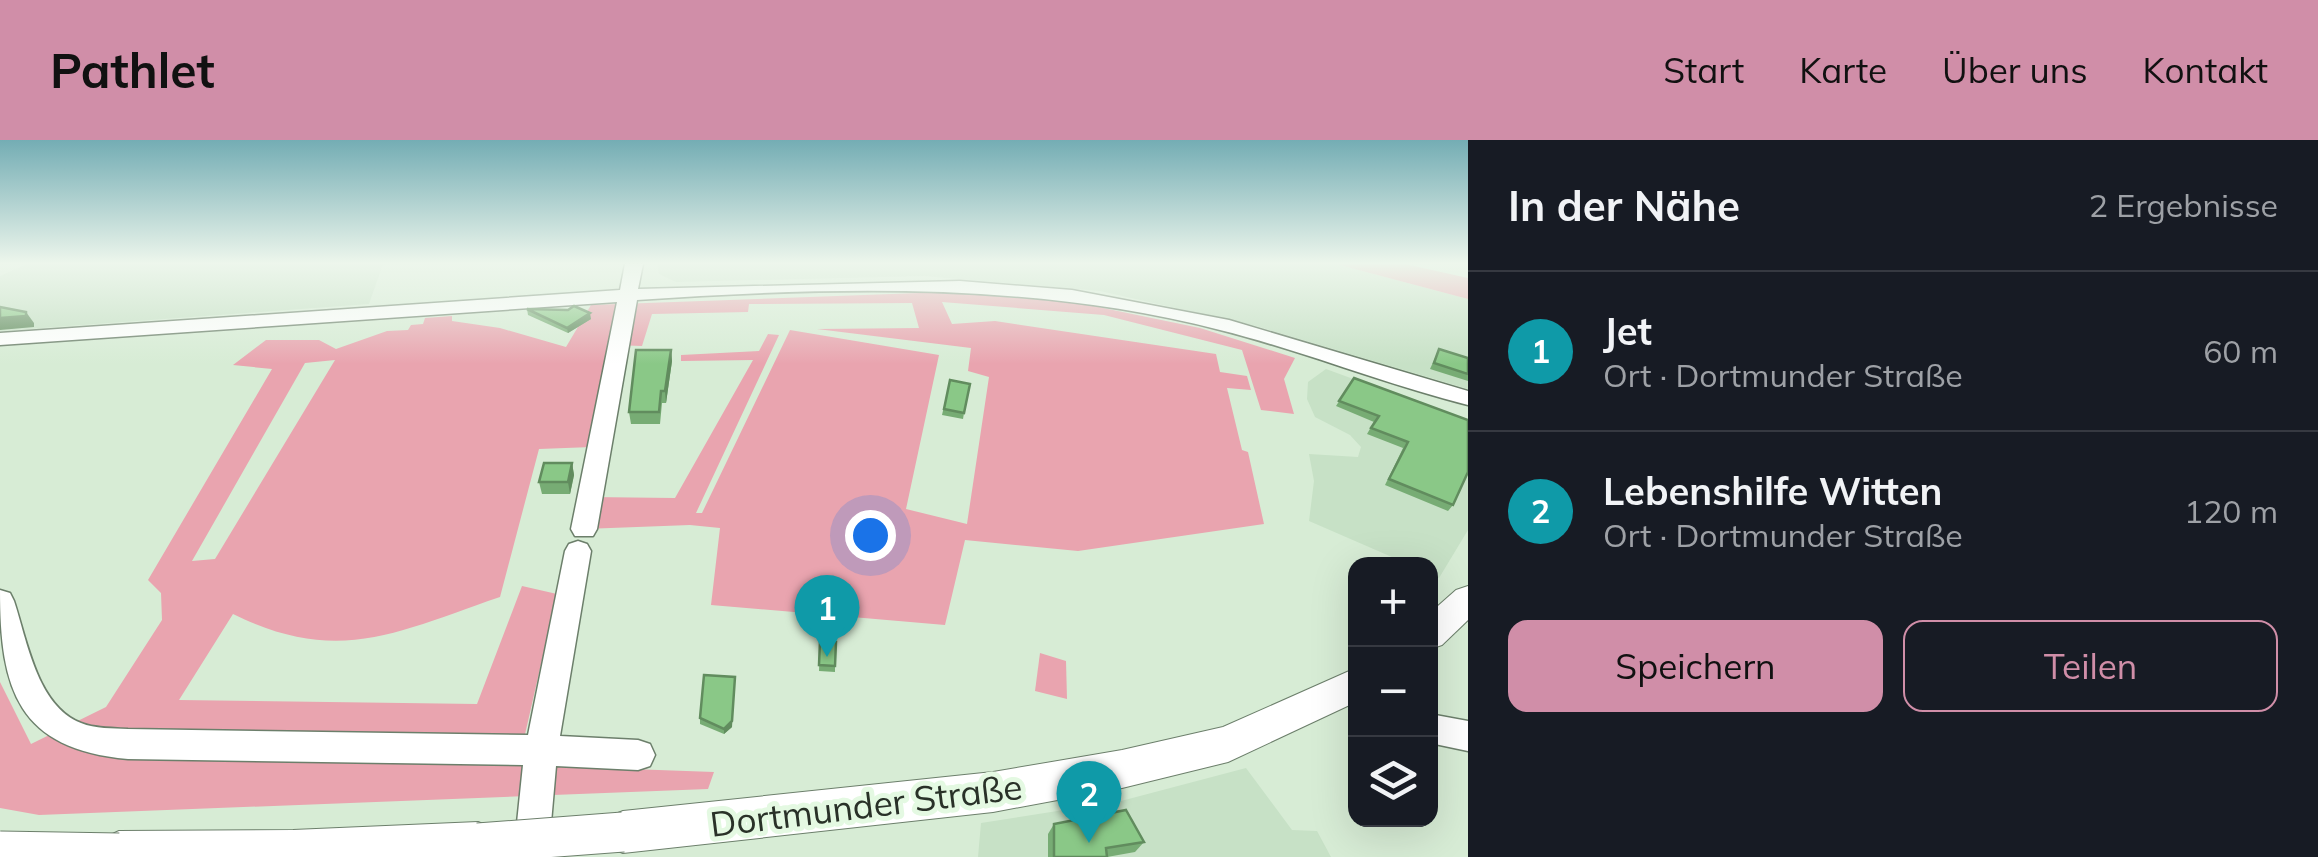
<!DOCTYPE html>
<html lang="de">
<head>
<meta charset="utf-8">
<style>
  body { margin:0; font-family:Mulish,sans-serif; background:#242831; color:#f1f3f6 }
  .controls { position:absolute; right:30px; bottom:30px; display:grid; overflow:hidden; border-radius:20px; box-shadow:0 10px 40px #0002 }
  .controls button { width:90px; height:90px; display:grid; place-items:center; padding:0; border:0; border-bottom:2px solid #363941; background:#171b24; color:#f1f3f6; font:50px sans-serif }
  .you { position:absolute; left:870px; top:395px; width:35px; height:35px; margin:-25px; border:8px solid #fff; border-radius:50%; background:#1a73e8; box-shadow:0 0 0 15px #1a73e833 }
  .badge { display:grid; place-items:center; width:65px; height:65px; border-radius:50%; background:#d08ea8; color:#fff; font-size:32px; font-weight:700 }
  .pin { position:absolute; translate:-50% -82px; filter:drop-shadow(0 2px 5px #0008) }
  .pin::after { content:''; position:absolute; top:52px; width:35px; height:30px; background:inherit; clip-path:polygon(0 0,100% 0,50% 100%) }
  .list { margin:0; padding:0; list-style:none }
  h2 { display:flex; justify-content:space-between; align-items:center; height:130px; margin:0; padding:0 40px; font-size:42px }
  h2 small { font-size:32px; font-weight:400; color:#9ea1a6 }
  .list li { display:grid; grid-template-columns:65px 1fr auto; gap:30px; align-items:center; box-sizing:border-box; height:160px; padding:0 40px; border-top:2px solid #363941 }
  .list b { display:block; font-size:38px; white-space:nowrap }
  .list p { margin:0; font-size:32px; white-space:nowrap; color:#9ea1a6 }
  .list em { font-size:32px; font-style:normal; color:#9ea1a6 }
  .actions { display:flex; gap:20px; padding:30px 40px }
  .actions a { flex:1; padding:22px 0; border:2px solid #d08ea8; border-radius:20px; text-align:center; font-size:35px; color:#d08ea8 }
  .actions .main { background:#d08ea8; color:#111 }
  .icon { flex:none; width:55px; height:55px; fill:none; stroke:currentColor; stroke-width:2; stroke-linecap:round; stroke-linejoin:round }
  .map { position:relative; flex:none; width:1468px; height:717px; overflow:hidden }
  header { display:flex; align-items:center; gap:60px; box-sizing:border-box; height:140px; padding:0 50px; background:#d08ea8; color:#111 }
  header strong { font-size:48px }
  nav { display:flex; gap:55px; margin-inline-start:auto; font-size:35px }
  main { display:flex }
  aside { flex:1; background:#171b24 }
  .map>svg:first-child { display:block }
  .built { fill:#c7e1c6 }
  .green { fill:#e9a4af; fill-rule:evenodd }
  .lines { fill:none; stroke-linecap:round; stroke-linejoin:round }
  .minor-casing { stroke:#6c7f6b; stroke-width:3 }
  .major-casing { stroke:#6c7f6b; stroke-width:2 }
  .minor { fill:#fff; fill-rule:evenodd }
  .major { fill:#fff; fill-rule:evenodd }
  .rail { stroke:#454f43; stroke-width:6; stroke-dasharray:6 12; stroke-linecap:butt }
  .major-bridge-casing { stroke:#6c7f6b; stroke-width:41; stroke-linecap:butt }
  .major-bridge { stroke:#fff; stroke-width:39 }
  .wall { fill:#77ac74 }
  .shaded-wall { fill:#618c5e }
  .building { fill:#8ac887; stroke:#618c5e; stroke-width:2.5 }
  .labels { text-anchor:middle; dominant-baseline:central; stroke-width:10; stroke-linejoin:round; paint-order:stroke }
  .near-street-label { font-size:35px; fill:#293128; stroke:#e4f9e2 }
</style>
</head>
<body>
<header>
<strong>Pathlet</strong>
<nav><a>Start</a><a>Karte</a><a>Über uns</a><a>Kontakt</a></nav>
</header>
<main>
<div class="map">
<svg width="1468" height="717" viewBox="0 0 1468 717">
  <rect width="100%" height="100%" fill="#d7ecd5"/>
  <g class="built">
    <polygon points="27,124 383,124 369,164 0,191 0,136"/>
    <polygon points="657,124 1336,124 1468,159 1468,249 1256,186 1100,151 924,136 676,142 659,134"/>
    <polygon points="1326,229 1468,281 1468,390 1439,438 1431,435 1430,424 1408,424 1309,381 1314,341 1309,314 1358,317 1361,307 1350,295 1315,277 1307,259 1308,242"/>
    <polygon points="1246,628 1292,690 1317,691 1331,717 978,717 981,683 1121,661"/>
  </g>
  <g class="green">
    <polygon points="1336,124 1405,124 1468,138 1468,159"/>
    <path d="M 946,152 L 1079,163 L 1200,188 L 1295,218 L 1284,239 L 1294,274 L 1261,270 L 1242,210 L 1104,175 L 942,162 L 952,184 L 995,181 L 1216,214 L 1220,232 L 1247,236 L 1251,250 L 1227,248 L 1242,310 L 1248,312 L 1264,384 L 1078,411 L 965,400 L 945,485 L 711,465 L 720,388 L 690,385 L 584,389 L 590,357 L 675,358 L 753,220 L 681,221 L 681,215 L 759,211 L 768,194 L 779,195 L 696,373 L 702,373 L 790,190 L 939,215 L 906,369 L 967,384 L 989,237 L 968,231 L 971,208 L 817,189 L 919,188 L 912,163 L 749,164 L 748,172 L 652,174 L 642,206 L 614,205 L 592,307 L 539,309 L 500,457 C 397,492 339,526 233,474 L 179,560 L 477,564 L 522,446 L 557,454 L 518,625 L 714,632 L 708,649 L 39,675 L 0,668 L 0,542 L 31,604 L 106,567 L 162,480 L 161,453 L 148,440 L 272,229 L 233,225 L 266,200 L 319,200 L 336,209 L 387,191 L 408,190 L 411,185 L 423,184 L 425,178 L 452,176 L 452,181 L 500,188 L 566,207 L 591,165 ZM 335,220 L 215,419 L 192,421 L 305,223 Z"/>
    <polygon points="1040,513 1066,521 1067,559 1035,551"/>
  </g>
  <g class="lines">
    <g class="minor-casing">
      <g id="minor">
        <path d="M 625,124 L 643,124 L 638,149 L 960,141 L 1072,150 L 1229,180 L 1468,251 L 1468,265 C 1384,244 1304,211 1220,190 C 1031,141 830,147 637,160 L 597,389 L 593,396 L 575,396 L 571,389 L 617,162 L 0,205 L 0,193 L 620,150 Z"/>
        <path d="M 578,401 L 587,404 L 591,411 L 560,596 L 638,600 L 650,604 L 655,615 L 650,626 L 638,630 L 556,626 L 548,717 L 516,717 L 514,712 L 523,625 L 128,619 C 18,609 0,550 0,450 L 10,453 L 14,461 C 27,500 37,566 81,583 C 95,589 113,588 128,589 L 528,595 L 565,411 L 569,404 Z"/>
        <polygon points="1430,574 1468,581 1468,611 1430,603"/>
      </g>
    </g>
    <g class="major-casing">
      <g id="major">
        <polygon points="1468,446 1468,480 1442,505 1430,509 1430,473 1456,450"/>
        <polygon points="1356,528 1356,562 1228,622 1122,648 993,672 623,713 608,707 602,692 608,677 623,671 993,632 1122,610 1223,587"/>
        <polygon points="478,682 493,688 500,703 494,717 99,717 97,713 104,698 119,691 293,690"/>
      </g>
    </g>
    <use href="#minor" class="minor"/>
    <use href="#major" class="major"/>
    <polyline class="rail" points="0,705 10,717"/>
    <g class="major-bridge-casing">
      <g id="major-bridge">
        <polyline points="478,703 623,692"/>
        <polyline points="0,711 119,713"/>
      </g>
    </g>
    <use href="#major-bridge" class="major-bridge"/>
  </g>
  <g class="wall">
    <polygon points="527,169 591,179 568,193 528,175"/>
    <polygon points="1439,209 1468,218 1468,241 1430,229"/>
    <polygon points="671,210 672,221 666,263 662,263 660,284 631,284 629,272"/>
    <polygon points="1354,238 1468,280 1453,365 1448,371 1385,345 1403,308 1367,294 1374,282 1336,266"/>
    <polygon points="950,240 964,273 963,279 942,275"/>
    <polygon points="572,323 574,335 570,354 542,354 539,342"/>
    <polygon points="820,501 835,526 835,532 819,531"/>
    <polygon points="700,578 732,587 724,594 700,584"/>
    <polygon points="1054,684 1144,702 1135,712 1107,717 1048,717 1048,694"/>
  </g>
  <g class="shaded-wall">
    <polygon points="26,172 34,183 34,187 0,190 0,178"/>
    <polygon points="590,173 591,179 568,193 567,188"/>
    <polygon points="671,210 672,221 666,263 665,251"/>
    <polygon points="572,323 574,335 570,354 568,342"/>
    <polygon points="735,543 732,587 724,594 724,589"/>
  </g>
  <g class="building">
    <polygon points="574,166 590,173 567,188 527,169 568,170"/>
    <polygon points="0,167 26,172 26,176 0,178"/>
    <polygon points="1439,209 1468,218 1468,234 1434,223"/>
    <polygon points="636,210 671,210 665,251 661,251 659,272 629,272"/>
    <polygon points="1354,238 1468,280 1468,332 1453,365 1389,339 1408,302 1371,288 1379,276 1339,261"/>
    <polygon points="950,240 970,244 964,273 944,269"/>
    <polygon points="544,323 572,323 568,342 539,342"/>
    <polygon points="820,501 836,502 835,526 819,525"/>
    <polygon points="704,535 735,537 732,581 724,589 700,578"/>
    <polygon points="1126,670 1144,702 1106,708 1107,717 1054,717 1054,684"/>
  </g>
  <linearGradient id="sky" x2="0" y2="1"><stop stop-color="#74adb4"/><stop offset="0.55" stop-color="#edf6ec"/><stop offset="1" stop-color="#edf6ec" stop-opacity="0"/></linearGradient>
  <rect width="1468" height="224" fill="url(#sky)"/>
  <g class="labels">
    <g class="near-street-label">
      <text transform="translate(866 665) rotate(-7)">Dortmunder Straße</text>
    </g>
  </g>
</svg>
<div class="controls">
<button>+</button>
<button>−</button>
<button><svg class="icon" aria-label="layers" viewBox="0 0 24 24"><path d="M12 4l9 5-9 5-9-5zM3 14l9 5 9-5"/></svg></button>
</div>
<div class="you"></div>
<div class="pin badge" style="left:827px;top:517px;background:#0f9aa8">1</div>
<div class="pin badge" style="left:1089px;top:703px;background:#0f9aa8">2</div>
</div>
<aside>
<h2>In der Nähe<small>2 Ergebnisse</small></h2>
<ul class="list">
<li><span class="badge" style="background:#0f9aa8">1</span><div><b>Jet</b><p>Ort · Dortmunder Straße</p></div><em>60 m</em></li>
<li><span class="badge" style="background:#0f9aa8">2</span><div><b>Lebenshilfe Witten</b><p>Ort · Dortmunder Straße</p></div><em>120 m</em></li>
</ul>
<div class="actions"><a class="main">Speichern</a><a>Teilen</a></div>
</aside>
</main>
</body>
</html>
